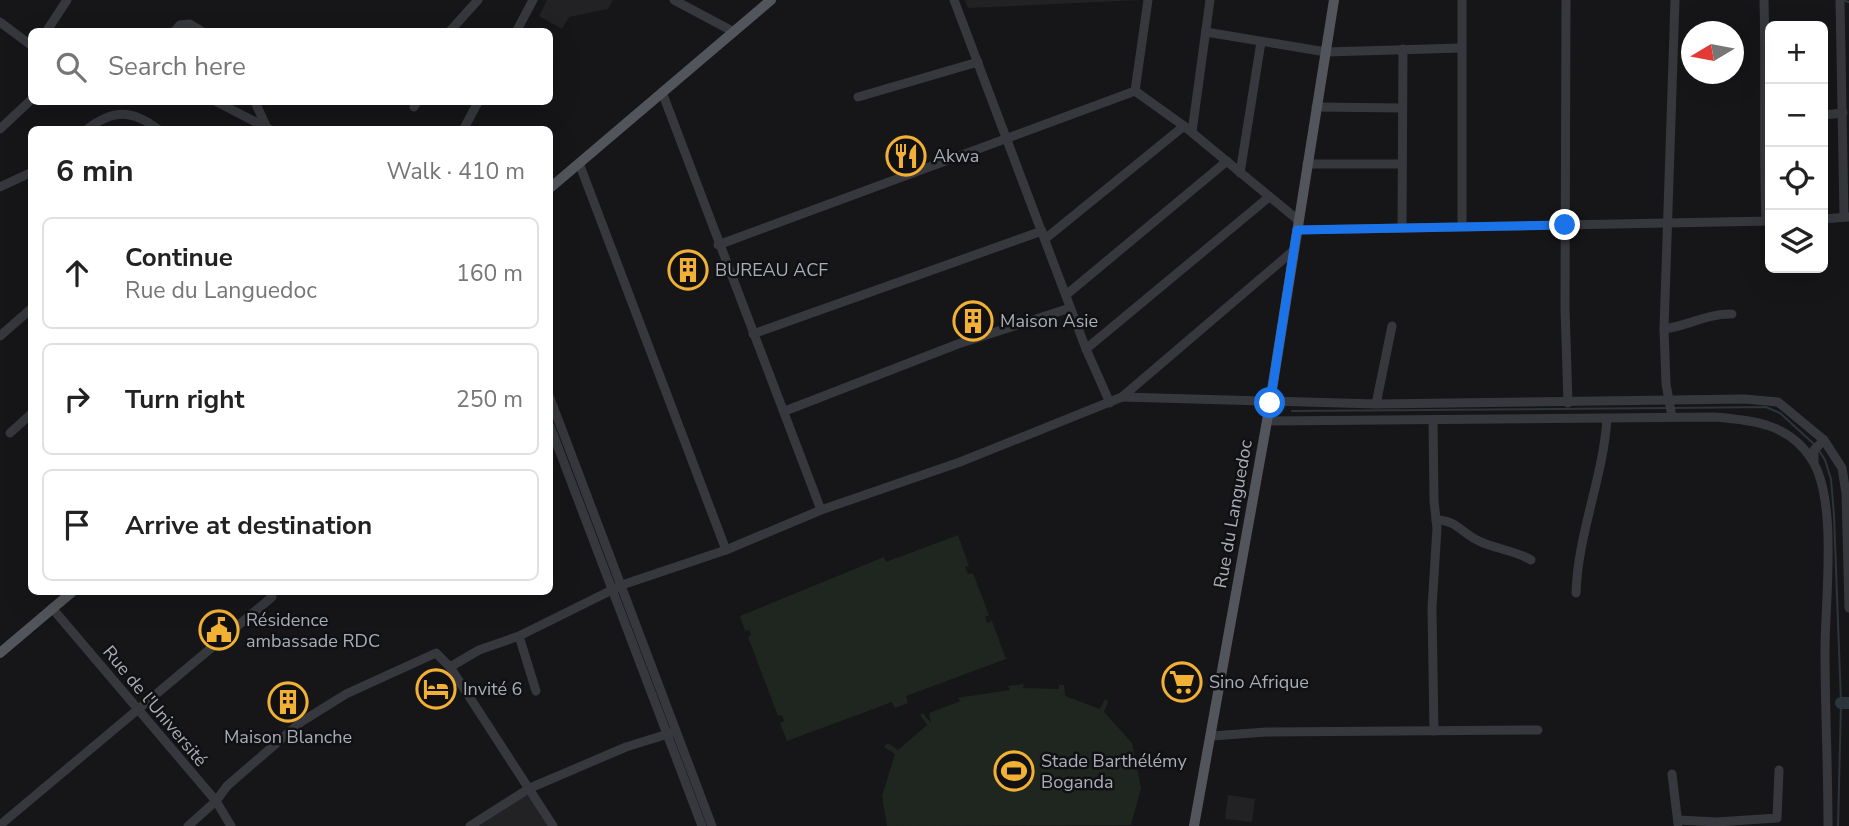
<!DOCTYPE html>
<html lang="en">
<head>
<meta charset="utf-8">
<style>
  body { margin:0; font-family:"Nunito Sans",sans-serif; background:#f2f2f2; color:#222 }
  .controls { position:absolute; right:21px; top:21px; display:grid; overflow:hidden; border-radius:10px; box-shadow:0 7px 28px #0002 }
  .controls button { width:63px; height:63px; display:grid; place-items:center; padding:0; border:0; border-bottom:2px solid #e0e0e0; background:#fff; color:#222; font:35px sans-serif }
  .compass { position:absolute; left:1681px; top:21px; width:63px; height:63px; border-radius:50%; background:#fff; box-shadow:0 7px 28px #0002; rotate:260deg }
  .stop { position:absolute; width:21px; height:21px; margin:-16px; border:5px solid #1a73e8; border-radius:50%; background:#fff }
  .stop.end { background:#1a73e8; border-color:#fff; box-shadow:0 2px 7px #0008 }
  .list { margin:0; padding:0; list-style:none }
  h2 { display:flex; justify-content:space-between; align-items:center; height:91px; margin:0; padding:0 28px; font-size:30px }
  h2 small { font-size:23px; font-weight:400; color:#767676 }
  .list li { display:grid; grid-template-columns:46px 1fr auto; gap:21px; align-items:center; box-sizing:border-box; height:112px; margin:0 14px 14px; padding:0 14px; border:2px solid #e0e0e0; border-radius:10px }
  .list b { display:block; font-size:26px; white-space:nowrap }
  .list p { margin:0; font-size:23px; white-space:nowrap; color:#767676 }
  .list em { font-size:23px; font-style:normal; color:#767676 }
  .icon { flex:none; width:38px; height:38px; fill:none; stroke:currentColor; stroke-width:2; stroke-linecap:round; stroke-linejoin:round }
  .map { position:relative; flex:none; width:1849px; height:826px; overflow:hidden }
  .search { position:absolute; background:#fff; box-shadow:0 7px 28px #0002; left:28px; top:28px; width:525px; height:77px; display:flex; align-items:center; gap:18px; box-sizing:border-box; padding:0 24px; border-radius:10px; color:#767676; font-size:26px }
  .panel { position:absolute; background:#fff; box-shadow:0 7px 28px #0002; left:28px; top:126px; width:525px; height:469px; border-radius:10px }
  .map>svg:first-child { display:block }
  .built { fill:#222225 }
  .garden { fill:#1e261f }
  .lines { fill:none; stroke-linecap:round; stroke-linejoin:round }
  .stream { stroke:#2c353c; stroke-width:2 }
  .river { stroke:#2c353c; stroke-width:12 }
  .minor { stroke:#37383d; stroke-width:9 }
  .major { stroke:#53555c; stroke-width:10 }
  .route { stroke:#1a73e8; stroke-width:9 }
  .labels { text-anchor:middle; dominant-baseline:central; stroke-width:5; stroke-linejoin:round; paint-order:stroke }
  .poi-label { font-size:18px; fill:#a8adb8; stroke:#111113; text-anchor:start }
  .street-label { font-size:18px; fill:#a8adb8; stroke:#111113 }
</style>
</head>
<body>
<div class="map">
<svg width="1849" height="826" viewBox="0 0 1849 826">
  <rect width="100%" height="100%" fill="#161618"/>
  <g class="built">
    <polygon points="547,0 613,0 608,9 569,17 562,29 539,16"/>
    <polygon points="965,0 1141,0 968,8"/>
    <polygon points="531,792 552,826 479,826"/>
    <polygon points="1228,795 1255,799 1252,822 1225,819"/>
  </g>
  <g class="garden">
    <polygon points="958,535 969,566 965,567 968,574 973,573 989,615 985,617 987,623 992,621 1006,659 906,696 908,703 895,708 892,702 787,741 780,723 784,721 782,715 778,716 748,637 751,635 749,630 745,631 740,616 884,557 886,562"/>
    <polygon points="1024,684 1023,688 1059,689 1059,685 1064,685 1065,696 1100,709 1105,699 1108,701 1104,712 1132,743 1141,788 1131,825 887,826 882,796 895,754 884,747 888,743 898,750 927,725 920,715 923,713 931,723 929,713 961,701 957,698 1010,690 1008,686"/>
  </g>
  <g class="lines">
    <g class="stream">
      <polyline points="1845,1 1849,2"/>
      <polyline points="1673,408 1766,407 1780,413 1815,445"/>
      <polyline points="1292,411 1668,408"/>
      <polyline points="1818,449 1825,460 1831,479 1834,515 1841,703 1838,826"/>
    </g>
    <polyline class="river" points="1841,703 1849,703"/>
    <g class="minor">
      <polyline points="674,0 734,32"/>
      <polyline points="954,0 1086,349 1110,403"/>
      <polyline points="1566,0 1565,308 1568,403"/>
      <path d="M 1764,0 C 1766,74 1763,147 1766,221"/>
      <polyline points="1840,0 1844,216"/>
      <polyline points="0,22 32,46"/>
      <polyline points="46,32 67,0"/>
      <polyline points="174,32 180,25 190,24 203,32"/>
      <polyline points="449,32 478,0"/>
      <polyline points="516,32 533,0"/>
      <polyline points="1206,32 1326,52 1461,48"/>
      <polyline points="1135,91 1184,126 1298,220"/>
      <polyline points="1135,91 1148,0"/>
      <polyline points="662,92 821,510"/>
      <polyline points="858,97 978,62"/>
      <polyline points="217,102 271,130"/>
      <polyline points="255,102 267,128"/>
      <polyline points="414,107 417,102"/>
      <polyline points="1316,107 1402,108"/>
      <polyline points="1823,115 1843,113"/>
      <polyline points="0,129 32,99"/>
      <path d="M 86,130 C 113,109 132,109 159,130"/>
      <polyline points="463,130 478,102"/>
      <polyline points="1192,132 1210,0"/>
      <polyline points="579,163 726,550"/>
      <polyline points="1307,164 1402,164"/>
      <polyline points="1240,173 1261,42"/>
      <polyline points="0,187 32,172"/>
      <polyline points="1823,219 1849,217"/>
      <polyline points="1462,225 1462,0"/>
      <polyline points="1402,226 1403,49"/>
      <polyline points="1297,230 1770,221"/>
      <polyline points="1045,239 1184,126"/>
      <polyline points="718,245 1135,91"/>
      <polyline points="1066,295 1227,161"/>
      <path d="M 1664,329 C 1688,326 1708,313 1732,314"/>
      <polyline points="753,334 1042,231"/>
      <polyline points="0,336 32,308"/>
      <polyline points="1086,349 1269,197"/>
      <polyline points="1122,397 1376,404 1744,399 1778,402 1824,440 1842,468 1846,493 1849,608"/>
      <polyline points="550,398 712,826"/>
      <polyline points="1376,404 1392,326"/>
      <polyline points="785,411 958,344 1070,308"/>
      <polyline points="1672,417 1666,384 1664,329 1675,0"/>
      <polyline points="1433,420 1434,501 1437,528 1432,608 1434,731"/>
      <path d="M 1267,421 L 1715,417 C 1753,420 1790,424 1812,460 C 1838,501 1825,601 1825,650 C 1825,709 1828,767 1828,826"/>
      <polyline points="550,426 702,826"/>
      <polyline points="10,433 32,413"/>
      <polyline points="1814,461 1814,450 1824,440"/>
      <path d="M 1436,520 C 1457,520 1461,533 1479,541 C 1495,549 1514,550 1531,560"/>
      <path d="M 1576,593 C 1578,533 1603,478 1607,419"/>
      <polyline points="52,608 216,801 231,826"/>
      <polyline points="519,636 536,691"/>
      <polyline points="450,667 479,650 519,636 622,585 726,550 821,510 960,462 1122,397 1293,251"/>
      <polyline points="1212,736 1266,732 1538,730"/>
      <polyline points="1672,774 1678,824"/>
      <polyline points="1678,820 1717,822 1777,818 1779,770"/>
      <polyline points="0,825 272,597"/>
      <polyline points="188,826 216,801 227,786 301,722 346,694 436,653 450,667 553,826"/>
      <polyline points="470,826 530,788 626,747 671,733"/>
    </g>
    <g class="major">
      <polyline points="550,188 771,0"/>
      <polyline points="0,653 72,592"/>
      <polyline points="1194,826 1267,421 1334,0"/>
    </g>
  </g>
  <g class="lines">
    <polyline class="route" points="1270,403 1297,230 1565,225"/>
  </g>
  <defs>
    <g id="restaurant-ring" transform="scale(2.0125)"><circle r="9.5" fill="#111113" stroke="#f2b134" stroke-width="1.5"/><path d="M-5-6h1v4h1v-4h1v4h1v-4h1v5L-1.5 .5V6h-2V.5L-5-1ZM5-6V6H3V1.5H1.5Q1.5-4 5-6Z" fill="#f2b134"/></g>
    <g id="building-ring" transform="scale(2.0125)"><circle r="9.5" fill="#111113" stroke="#f2b134" stroke-width="1.5"/><path d="M-4-6H4V6H1V3H-1V6H-4ZM-2.5-4.3h1.7v1.8h-1.7ZM.8-4.3h1.7v1.8H.8ZM-2.5-1h1.7V.8h-1.7ZM.8-1h1.7V.8H.8Z" fill="#f2b134"/></g>
    <g id="civic-ring" transform="scale(2.0125)"><circle r="9.5" fill="#111113" stroke="#f2b134" stroke-width="1.5"/><path d="M-.6-6.5H3V-4.5H.6V-3L4-1V1h2V6H-6V1h2V-1L-.6-3ZM-1.2 2.5V6h2.4V2.5Z" fill="#f2b134"/></g>
    <g id="supermarket-ring" transform="scale(2.0125)"><circle r="9.5" fill="#111113" stroke="#f2b134" stroke-width="1.5"/><path d="M-6-5.5h2.5l.6 2H6L4.5 2H-2.5L-4.4-4H-6ZM-1.5 3.2a1.3 1.3 0 1 0 .1 0ZM3 3.2a1.3 1.3 0 1 0 .1 0Z" fill="#f2b134"/></g>
    <g id="hotel-ring" transform="scale(2.0125)"><circle r="9.5" fill="#111113" stroke="#f2b134" stroke-width="1.5"/><path d="M-6-4.5h1.5V1H6V5H4.5V3h-9V5H-6ZM-4 0a1.8 1.8 0 1 1 3.6 0ZM.5 0V-2.5h3Q6-2.5 6 0Z" fill="#f2b134"/></g>
    <g id="stadium-ring" transform="scale(2.0125)"><circle r="9.5" fill="#111113" stroke="#f2b134" stroke-width="1.5"/><path d="M0-5a6.5 5 0 1 0 0 10a6.5 5 0 1 0 0-10ZM-3.5-1.8h7v3.6h-7Z" fill="#f2b134"/></g>
  </defs>
  <g fill-rule="evenodd">
    <use href="#restaurant-ring" x="906" y="156"/>
    <use href="#building-ring" x="688" y="270"/>
    <use href="#building-ring" x="973" y="321"/>
    <use href="#civic-ring" x="219" y="630"/>
    <use href="#supermarket-ring" x="1182" y="682"/>
    <use href="#hotel-ring" x="436" y="689"/>
    <use href="#building-ring" x="288" y="702"/>
    <use href="#stadium-ring" x="1014" y="771"/>
  </g>
  <g class="labels">
    <g class="poi-label">
      <text x="933" y="156">Akwa</text>
      <text x="715" y="270">BUREAU ACF</text>
      <text x="1000" y="321">Maison Asie</text>
      <text x="246" y="620">Résidence<tspan x="246" dy="21">ambassade RDC</tspan></text>
      <text x="1209" y="682">Sino Afrique</text>
      <text x="463" y="689">Invité 6</text>
      <text x="288" y="737" text-anchor="middle">Maison Blanche</text>
      <text x="1041" y="761">Stade Barthélémy<tspan x="1041" dy="21">Boganda</tspan></text>
    </g>
    <g class="street-label">
      <text transform="translate(1233 514) rotate(-80)">Rue du Languedoc</text>
      <text transform="translate(155 706) rotate(50)">Rue de l'Université</text>
    </g>
  </g>
</svg>
<div class="controls">
<button>+</button>
<button>−</button>
<button><svg class="icon" aria-label="locate" viewBox="0 0 24 24"><circle cx="12" cy="12" r="6"/><path d="M12 2v4M12 18v4M2 12h4M18 12h4"/></svg></button>
<button><svg class="icon" aria-label="layers" viewBox="0 0 24 24"><path d="M12 4l9 5-9 5-9-5zM3 14l9 5 9-5"/></svg></button>
</div>
<svg class="compass" viewBox="-18 -18 36 36"><path d="M0-13l5 13h-10z" fill="#e53935"/><path d="M0 13l5-13h-10z" fill="#767676"/></svg>
<div class="stop" style="left:1270px;top:403px"></div>
<div class="stop end" style="left:1565px;top:225px"></div>
<div class="search"><svg class="icon" aria-label="search" viewBox="0 0 24 24"><circle cx="10" cy="10" r="6"/><path d="M15 15l6 6"/></svg>Search here</div>
<section class="panel">
<h2>6 min<small>Walk · 410 m</small></h2>
<ul class="list">
<li><svg class="icon" aria-label="ahead" viewBox="0 0 24 24"><path d="M12 20V5M6 11l6-6 6 6"/></svg><div><b>Continue</b><p>Rue du Languedoc</p></div><em>160 m</em></li>
<li><svg class="icon" aria-label="right" viewBox="0 0 24 24"><path d="M7 20v-9h11M14 6l5 5-5 5"/></svg><div><b>Turn right</b></div><em>250 m</em></li>
<li><svg class="icon" aria-label="arrive" viewBox="0 0 24 24"><path d="M6 21V4h12l-3 4 3 4H6"/></svg><div><b>Arrive at destination</b></div></li>
</ul>
</section>
</div>
</body>
</html>
